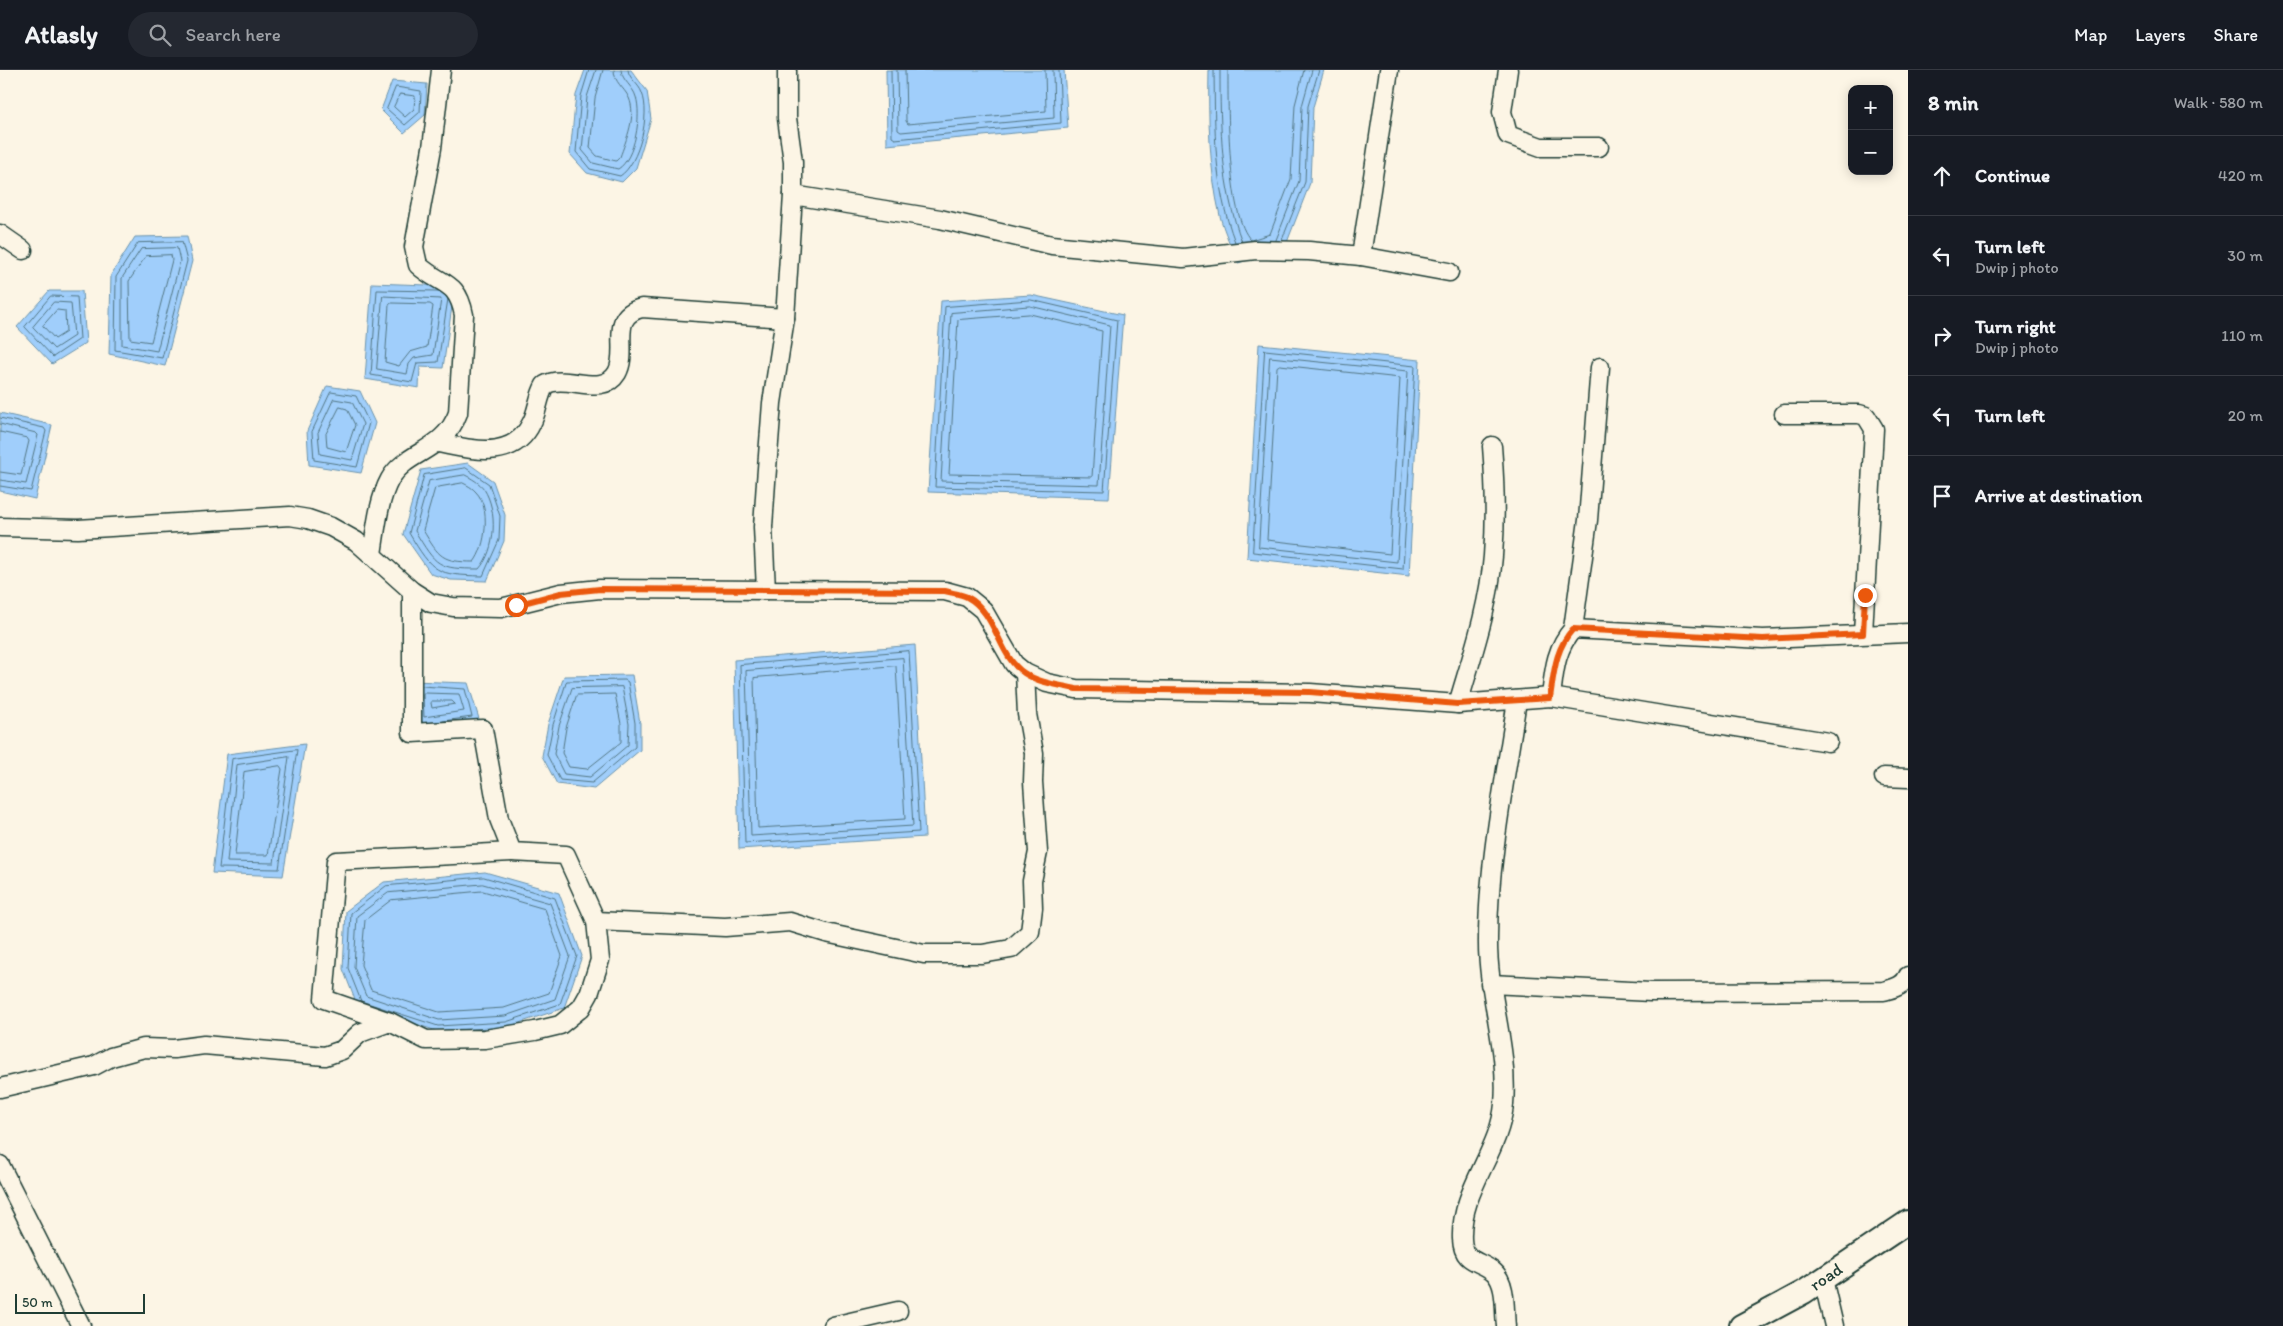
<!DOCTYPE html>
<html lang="en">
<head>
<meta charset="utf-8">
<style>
  body { margin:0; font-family:Itim,sans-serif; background:#242831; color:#f1f3f6 }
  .controls { position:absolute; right:15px; top:15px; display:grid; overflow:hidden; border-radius:10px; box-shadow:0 2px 12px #0003 }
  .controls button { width:45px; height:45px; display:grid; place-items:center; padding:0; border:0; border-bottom:1px solid #363941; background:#171b24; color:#f1f3f6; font:25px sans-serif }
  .scale { position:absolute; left:15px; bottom:12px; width:130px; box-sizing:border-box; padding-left:5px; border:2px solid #1f3d34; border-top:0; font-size:14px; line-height:18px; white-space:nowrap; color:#1f3d34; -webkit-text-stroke:4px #fcf5e5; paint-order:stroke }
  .stop { position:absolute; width:15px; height:15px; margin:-11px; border:4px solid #ea580c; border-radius:50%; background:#fff }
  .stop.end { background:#ea580c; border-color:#fff; box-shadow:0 1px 5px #0008 }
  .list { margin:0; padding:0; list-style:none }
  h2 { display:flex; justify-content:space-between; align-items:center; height:65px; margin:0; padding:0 20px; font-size:21px }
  h2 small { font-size:16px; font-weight:400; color:#9ea1a6 }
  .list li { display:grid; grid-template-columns:32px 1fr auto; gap:15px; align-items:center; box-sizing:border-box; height:80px; padding:0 20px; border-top:1px solid #363941 }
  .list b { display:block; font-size:19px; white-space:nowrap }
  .list p { margin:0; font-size:16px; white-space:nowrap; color:#9ea1a6 }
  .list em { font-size:16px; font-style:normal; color:#9ea1a6 }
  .icon { flex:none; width:28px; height:28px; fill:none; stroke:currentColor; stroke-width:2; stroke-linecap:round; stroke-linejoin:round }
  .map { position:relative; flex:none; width:1908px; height:1256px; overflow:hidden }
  header { display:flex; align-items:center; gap:30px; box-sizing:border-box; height:70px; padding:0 25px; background:#171b24; border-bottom:1px solid #363941 }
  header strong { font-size:24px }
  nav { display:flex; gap:28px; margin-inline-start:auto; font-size:18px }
  .search { width:350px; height:45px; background:#242831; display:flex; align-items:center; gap:12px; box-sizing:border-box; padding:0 18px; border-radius:28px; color:#9ea1a6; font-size:19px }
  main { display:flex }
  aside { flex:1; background:#171b24 }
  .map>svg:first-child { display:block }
  .water { fill:#a0cefb; stroke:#6c94ab }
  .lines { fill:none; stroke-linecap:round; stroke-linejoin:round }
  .shore { stroke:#537784; stroke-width:1 }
  .minor-casing { stroke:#1f3d34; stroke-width:21 }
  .major-casing { stroke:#1f3d34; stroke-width:26 }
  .minor { stroke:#fcf5e5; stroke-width:18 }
  .major { stroke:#fcf5e5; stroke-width:22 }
  .route { stroke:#ea580c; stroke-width:6 }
  .labels { text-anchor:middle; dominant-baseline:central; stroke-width:4.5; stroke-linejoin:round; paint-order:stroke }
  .street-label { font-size:18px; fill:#1f3d34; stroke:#fcf5e5 }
</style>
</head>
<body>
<header>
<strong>Atlasly</strong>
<div class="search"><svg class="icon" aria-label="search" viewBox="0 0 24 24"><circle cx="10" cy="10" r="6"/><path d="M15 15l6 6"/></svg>Search here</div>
<nav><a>Map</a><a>Layers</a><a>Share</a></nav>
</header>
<main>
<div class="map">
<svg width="1908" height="1256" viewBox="0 0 1908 1256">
  <rect width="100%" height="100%" fill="#fcf5e5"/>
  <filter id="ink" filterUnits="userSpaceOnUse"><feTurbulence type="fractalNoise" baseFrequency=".02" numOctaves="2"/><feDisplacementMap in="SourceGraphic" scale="10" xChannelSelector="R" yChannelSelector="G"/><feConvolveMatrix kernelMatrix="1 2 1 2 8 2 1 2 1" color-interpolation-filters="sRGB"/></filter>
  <g filter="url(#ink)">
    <g class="water">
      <polygon points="585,0 631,0 647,21 651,49 636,98 622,112 587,103 570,84 576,25"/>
      <polygon points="886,0 1064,0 1068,58 887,75"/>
      <path d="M 1209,0 L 1324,0 L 1313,37 L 1310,113 L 1284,180 L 1238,193 C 1232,178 1224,162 1220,146 C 1209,98 1208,49 1209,0 Z"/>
      <polygon points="392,11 427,14 425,45 404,63 381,40"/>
      <polygon points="187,166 192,191 165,296 109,284 111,205 135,167"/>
      <polygon points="372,213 455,216 443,298 420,297 419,318 365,309"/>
      <polygon points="49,221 82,221 86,273 52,294 17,257"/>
      <polygon points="1031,225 1123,245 1109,428 928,422 941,231"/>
      <polygon points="1259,274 1420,290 1409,506 1247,488"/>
      <polygon points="327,316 360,321 375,353 361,403 309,395 307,361"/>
      <polygon points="0,343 52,355 35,429 0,421"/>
      <polygon points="468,393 493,411 505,445 504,471 487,511 451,510 431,504 403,464 421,400"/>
      <polygon points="915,575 925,767 739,779 734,590"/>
      <polygon points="632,605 640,653 640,680 594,719 557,714 542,686 548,654 564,606"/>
      <polygon points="412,611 468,613 480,652 411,660"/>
      <polygon points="305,674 283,806 212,803 227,684"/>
      <polygon points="485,802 559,823 582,886 564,938 507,957 437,961 357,935 343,899 346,841 384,812"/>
    </g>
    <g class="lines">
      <g class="shore">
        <path d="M 589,0 L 581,26 L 576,82 L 590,99 L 620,106 C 639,94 651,44 642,23 C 639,14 629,9 628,0"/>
        <path d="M 596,0 L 587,27 L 582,80 L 593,93 L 618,99 C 635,89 642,45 636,27 C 633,16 622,11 621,0"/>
        <path d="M 603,0 L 595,28 L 590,78 L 597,86 L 616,91 L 620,87 C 626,70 637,46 629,28 C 624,17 614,13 614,0"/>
        <polyline points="891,0 892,67 895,69 1061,53 1059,0"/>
        <polyline points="897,0 898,60 901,62 1054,48 1053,0"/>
        <polyline points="905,0 906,51 908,54 1046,41 1045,0"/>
        <path d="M 1214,0 C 1215,60 1213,114 1235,172"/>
        <path d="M 1220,0 C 1220,59 1221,116 1242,172"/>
        <path d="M 1228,0 C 1228,34 1227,147 1251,170 L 1270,164 L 1291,109 L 1295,35 L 1304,0"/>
        <polygon points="396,17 421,21 420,42 405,55 387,39"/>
        <polygon points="400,24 415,26 414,39 405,47 394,37"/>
        <polyline points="1276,170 1299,111 1302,36 1312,0"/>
        <polyline points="1282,170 1305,112 1308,36 1319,0"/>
        <polygon points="182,172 187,191 162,288 115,280 116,207 138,173"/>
        <polygon points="177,178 180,191 157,281 122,275 122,208 141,179"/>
        <polygon points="171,185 172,190 151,272 130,269 129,211 146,186"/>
        <polyline points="438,221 377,220 371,305 412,312 417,293 438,292 448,229"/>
        <polygon points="51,226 77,227 80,269 53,287 25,257"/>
        <polygon points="383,226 441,229 433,285 414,288 409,294 407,304 377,299"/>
        <polygon points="1031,230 1117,250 1104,421 935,417 945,237"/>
        <polygon points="54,232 71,233 74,266 54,279 33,257"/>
        <polygon points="392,233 430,234 433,236 427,277 410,282 399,296 385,292 389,235"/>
        <polygon points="1030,236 1110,255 1099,415 941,411 951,243"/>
        <polygon points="57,240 65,241 66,262 55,269 43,256"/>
        <polygon points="1030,244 1102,261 1092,407 949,404 958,250"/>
        <polygon points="1265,280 1415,296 1403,499 1253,482"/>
        <polygon points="1270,287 1408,301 1397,492 1259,477"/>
        <polygon points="1280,295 1400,308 1390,484 1267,470 1277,297"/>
        <polygon points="331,322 356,326 369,353 357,397 314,390 312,362"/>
        <polygon points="334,329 352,332 363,354 352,390 320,384 318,363"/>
        <polygon points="340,337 347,339 355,355 346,382 327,377 326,364"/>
        <polyline points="0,348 44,358 46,361 31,421 0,416"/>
        <polyline points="0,354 36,363 38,365 26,414 0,410"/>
        <polyline points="0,362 27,368 29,371 21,405 0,402"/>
        <path d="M 466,398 L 489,414 L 500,446 L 499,470 L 483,506 C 436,505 433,503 409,463 L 424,405 Z"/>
        <path d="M 465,405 C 471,408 480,413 484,419 C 498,441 496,480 479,499 C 438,499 436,496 415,461 L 429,411 Z"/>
        <path d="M 463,413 C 467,415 473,418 476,422 C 491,437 486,477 474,492 C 442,492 439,487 423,460 L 435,418 Z"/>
        <polygon points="909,581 919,762 745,773 740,595"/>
        <polygon points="903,588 913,756 751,766 746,601"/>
        <polygon points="896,596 905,749 758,758 754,608"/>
        <polygon points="567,611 625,610 628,612 635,653 635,677 592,713 560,710 547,685 553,655"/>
        <polyline points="422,616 465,619 472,647 443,651"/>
        <polygon points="622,617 629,654 628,675 590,707 564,704 554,684 559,656 572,618"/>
        <polygon points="425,623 459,624 464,641 424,647 423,625"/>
        <polygon points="577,625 615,624 621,654 621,672 587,699 569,697 562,683 566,658"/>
        <polygon points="433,631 452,631 455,634 432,638 431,633"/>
        <polygon points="297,680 279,799 219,798 232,689"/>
        <polygon points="289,687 274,793 227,792 237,695"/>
        <polygon points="280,696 282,699 268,785 235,785 244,702"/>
        <polygon points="484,807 555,828 577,886 560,934 506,952 438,956 361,931 348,898 351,843 386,816"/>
        <polygon points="483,814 550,833 570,886 555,929 505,946 439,950 366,926 354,897 357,846 388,823"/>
        <polygon points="483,821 545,839 562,886 549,923 504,938 439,942 371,920 361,895 365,850 391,830"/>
      </g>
      <g class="minor-casing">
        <g id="minor">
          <polyline points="1508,0 1502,42 1508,65 1541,77 1599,77"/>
          <polyline points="793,125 940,149 1052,175 1183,188 1256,180 1309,181 1361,186 1449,202"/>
          <polyline points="0,164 23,180"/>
          <polyline points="1361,186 1389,0"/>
          <polyline points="1784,344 1859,344 1866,346 1874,359 1863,564"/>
          <path d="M 438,373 C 471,379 514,392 532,352 C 538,340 538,327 545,315 C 566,303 602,328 617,303 C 630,280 607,246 642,238 L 785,248"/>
          <polyline points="0,457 78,459 290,446 308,449 331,457 356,471 412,521 431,533 453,537 501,538 561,523 600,519 945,521 967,527 983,540 1014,594 1025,603 1047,613 1076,619 1310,623 1458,634 1551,627 1828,672"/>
          <path d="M 372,484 C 376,460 378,431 390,409 C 407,380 444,382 458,343 L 464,245 C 457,209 441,216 418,195 L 414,177 L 432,78 L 441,0"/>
          <polyline points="766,520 763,457 766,412 772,333 785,248 793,125 793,92 787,48 787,0"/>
          <polyline points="412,521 412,663 483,659 499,749 512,782 566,785 596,851"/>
          <polyline points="1573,559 1588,450 1600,297"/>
          <path d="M 1551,627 C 1554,602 1555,579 1573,559 L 1763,569 L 1908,563"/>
          <path d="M 1458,634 C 1472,586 1489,537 1493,486 C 1496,449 1495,413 1492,376"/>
          <polyline points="1884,707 1908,708"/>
          <path d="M 1490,914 L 1651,922 L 1884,921 C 1894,918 1904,916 1908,906"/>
          <polyline points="390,952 324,929 336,791 512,782"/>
          <polyline points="0,1018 94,996 111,987 144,978 174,979 204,975 325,986 342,980 360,963 390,952 426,970 485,969 535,961 560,955 581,938 589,924 600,890 596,851 725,857 790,852 826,863 924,884 982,884 1011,879 1030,862 1033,838 1032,811 1038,782 1033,712 1034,683 1027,644 1025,603"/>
          <polyline points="0,1095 81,1256"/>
          <polyline points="1823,1209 1834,1256"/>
          <polyline points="833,1256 898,1241"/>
          <path d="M 1506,1256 C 1504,1240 1507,1214 1494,1202 C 1481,1190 1463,1194 1462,1169 C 1460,1120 1500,1082 1504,1034 C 1509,978 1487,925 1488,869 C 1488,792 1506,706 1517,630"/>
        </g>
      </g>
      <g class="major-casing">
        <polyline id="major" points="1741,1256 1804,1222 1908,1152"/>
      </g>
      <use href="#minor" class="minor"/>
      <use href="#major" class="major"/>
    </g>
  </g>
  <g class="lines" filter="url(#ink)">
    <path class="route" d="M 516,535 L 561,523 L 600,519 L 945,521 C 952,523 961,524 967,527 C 997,543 998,586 1024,603 C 1039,613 1059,615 1076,619 L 1310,622 L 1458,634 L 1550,628 C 1554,602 1555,579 1573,559 L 1763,569 L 1863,564 L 1865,525"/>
  </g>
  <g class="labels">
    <g class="street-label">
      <text transform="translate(1826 1207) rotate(-34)">road</text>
    </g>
  </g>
</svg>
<div class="controls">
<button>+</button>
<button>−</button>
</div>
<div class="scale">50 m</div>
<div class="stop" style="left:516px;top:535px"></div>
<div class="stop end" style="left:1865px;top:525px"></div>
</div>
<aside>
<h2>8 min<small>Walk · 580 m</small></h2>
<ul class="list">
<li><svg class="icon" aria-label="ahead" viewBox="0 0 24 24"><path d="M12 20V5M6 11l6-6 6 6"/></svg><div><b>Continue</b></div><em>420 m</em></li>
<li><svg class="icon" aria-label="left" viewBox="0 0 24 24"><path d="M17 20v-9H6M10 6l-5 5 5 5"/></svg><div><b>Turn left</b><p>Dwip j photo</p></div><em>30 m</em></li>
<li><svg class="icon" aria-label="right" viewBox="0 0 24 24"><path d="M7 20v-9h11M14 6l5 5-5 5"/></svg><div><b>Turn right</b><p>Dwip j photo</p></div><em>110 m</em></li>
<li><svg class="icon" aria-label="left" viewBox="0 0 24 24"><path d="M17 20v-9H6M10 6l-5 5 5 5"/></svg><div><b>Turn left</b></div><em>20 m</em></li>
<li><svg class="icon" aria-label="arrive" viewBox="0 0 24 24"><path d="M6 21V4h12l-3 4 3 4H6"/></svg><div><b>Arrive at destination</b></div></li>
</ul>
</aside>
</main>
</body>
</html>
